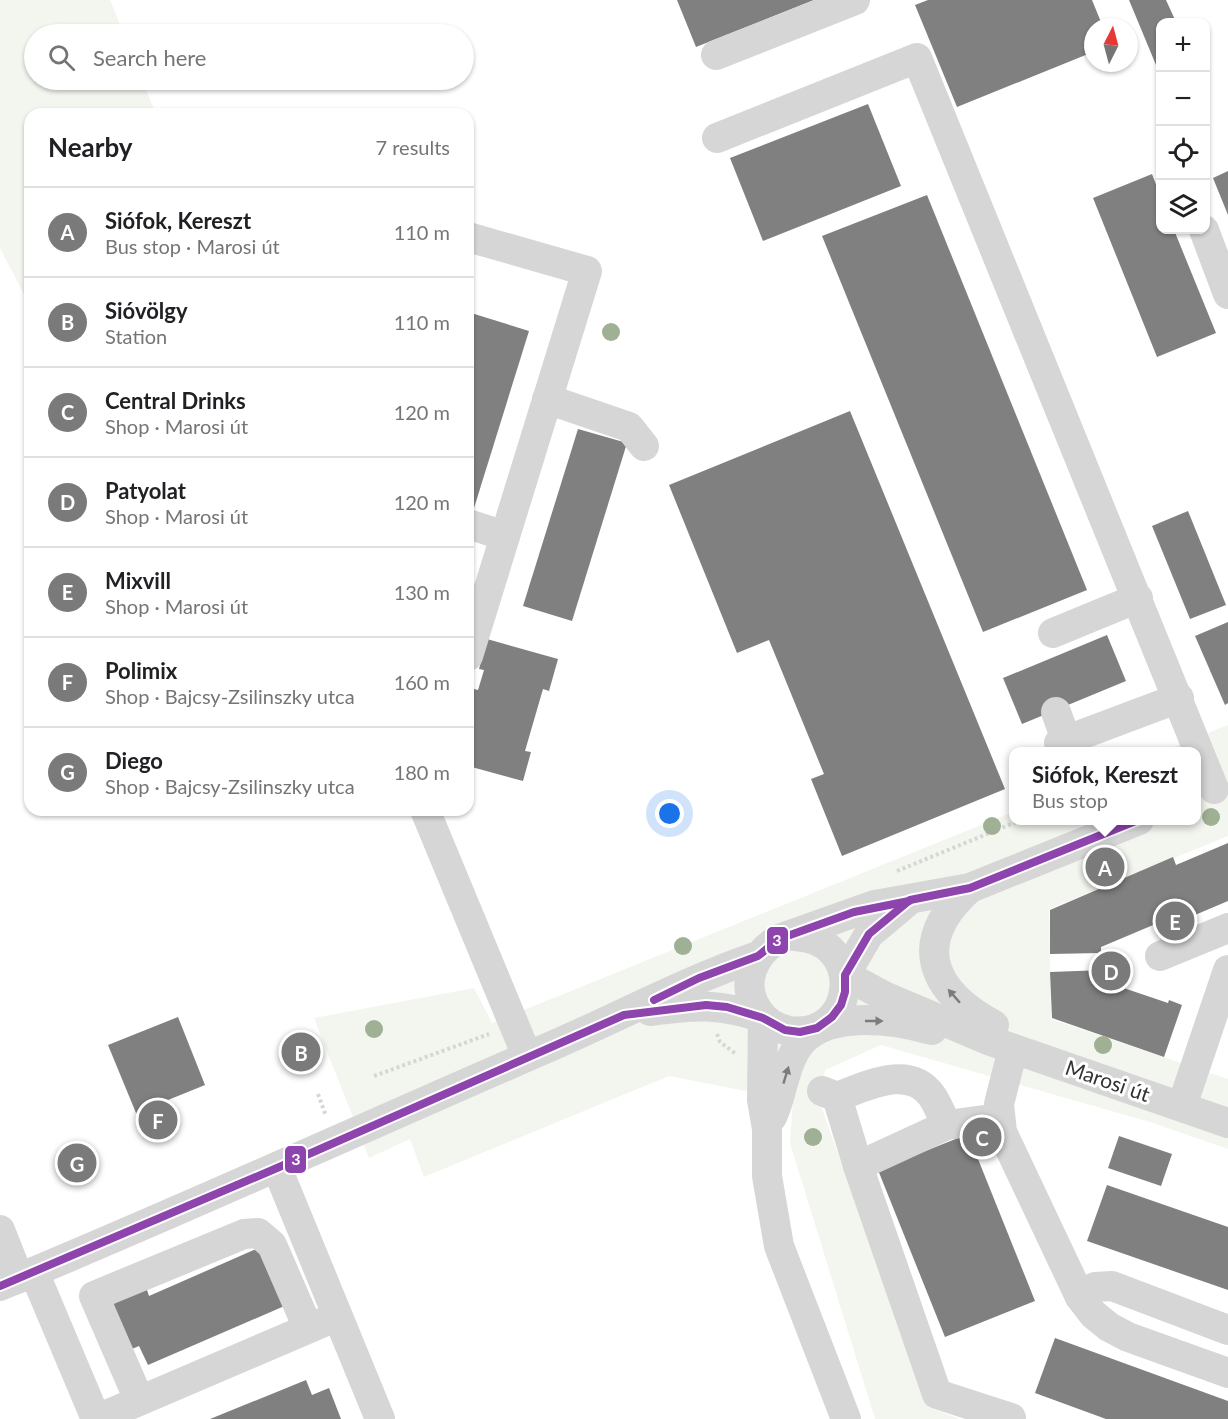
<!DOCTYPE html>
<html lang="en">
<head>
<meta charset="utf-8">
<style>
  body { margin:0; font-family:Lato,sans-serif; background:#f6f6f6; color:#202124 }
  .controls { position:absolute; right:18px; top:18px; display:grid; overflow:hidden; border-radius:12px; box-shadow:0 2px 4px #0004 }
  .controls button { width:54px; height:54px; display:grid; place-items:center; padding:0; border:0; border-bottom:2px solid #e0e0e0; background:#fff; color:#202124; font:30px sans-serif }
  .compass { position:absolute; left:1084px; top:18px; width:54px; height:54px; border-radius:50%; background:#fff; box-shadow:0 2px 4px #0004; rotate:6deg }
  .you { position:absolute; left:670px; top:814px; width:21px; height:21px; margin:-15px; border:4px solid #fff; border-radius:50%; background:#1a73e8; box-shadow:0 0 0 9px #1a73e833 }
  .badge { display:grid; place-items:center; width:39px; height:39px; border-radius:50%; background:#7a7a7a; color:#fff; font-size:20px; font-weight:700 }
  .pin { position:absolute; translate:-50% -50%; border:3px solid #fff; box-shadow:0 2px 6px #0006 }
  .popup { position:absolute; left:1009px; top:747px; width:192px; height:78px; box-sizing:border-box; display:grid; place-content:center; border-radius:12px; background:#fff; filter:drop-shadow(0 2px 4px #0005); font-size:20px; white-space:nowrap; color:#757577 }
  .popup b { font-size:22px; color:#202124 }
  .popup::after { content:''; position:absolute; left:50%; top:100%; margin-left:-12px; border:12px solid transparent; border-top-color:#fff }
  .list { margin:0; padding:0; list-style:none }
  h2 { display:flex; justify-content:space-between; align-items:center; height:78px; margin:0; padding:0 24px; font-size:26px }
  h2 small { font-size:20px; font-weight:400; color:#757577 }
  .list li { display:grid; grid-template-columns:39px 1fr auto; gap:18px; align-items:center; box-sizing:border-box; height:90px; padding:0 24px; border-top:2px solid #e0e0e0 }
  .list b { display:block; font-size:22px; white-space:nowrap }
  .list p { margin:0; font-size:20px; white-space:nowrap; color:#757577 }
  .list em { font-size:20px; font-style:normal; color:#757577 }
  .icon { flex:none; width:33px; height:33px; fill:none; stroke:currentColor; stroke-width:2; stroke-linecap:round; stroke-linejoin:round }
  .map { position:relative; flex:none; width:1228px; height:1419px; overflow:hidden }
  .search { position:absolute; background:#fff; box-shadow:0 2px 4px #0004; left:24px; top:24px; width:450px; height:66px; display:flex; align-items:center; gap:15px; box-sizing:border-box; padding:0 21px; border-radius:33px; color:#757577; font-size:22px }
  .panel { position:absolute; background:#fff; box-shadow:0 2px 4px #0004; left:24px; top:108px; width:450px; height:708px; border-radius:18px }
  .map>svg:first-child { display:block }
  .green { fill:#f2f6ee }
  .building { fill:#808080 }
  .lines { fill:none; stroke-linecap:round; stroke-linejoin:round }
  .path { stroke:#d6d6d6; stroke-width:4; stroke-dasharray:3 3; stroke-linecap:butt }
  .minor { stroke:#d6d6d6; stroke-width:30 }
  .bus-1-casing { stroke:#fff; stroke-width:12 }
  .bus-1 { stroke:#8e44ad; stroke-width:8 }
  .tree { fill:#9fb094 }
  .oneway { fill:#7c7c7c }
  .labels { text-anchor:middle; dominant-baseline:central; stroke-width:6; stroke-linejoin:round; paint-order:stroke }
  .street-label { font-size:21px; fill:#323232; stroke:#fff }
  .line-badge { stroke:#fff; stroke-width:2 }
  .badge-label { font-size:16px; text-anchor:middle; font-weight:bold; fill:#fff }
</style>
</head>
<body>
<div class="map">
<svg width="1228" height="1419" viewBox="0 0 1228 1419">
  <rect width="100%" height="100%" fill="#fff"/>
  <g class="green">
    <polygon points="0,0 110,0 124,34 34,34 34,80 142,80 156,114 30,114 30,306 0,248"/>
    <polygon points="1228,725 1228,836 1049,909 1051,1019 1228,1079 1228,1149 1150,1122 881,1045 825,1070 821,1106 928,1407 960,1419 875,1419 790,1143 793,1100 669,1076 424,1177 410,1139 369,1158 314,1018 474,988 492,1023 1013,812 1014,820 1196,820 1196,752 1164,751"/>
  </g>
  <g class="building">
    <polygon points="677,0 814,0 696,47"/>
    <polygon points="928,0 1092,0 1103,27 1093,27 1093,52 957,107 915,5"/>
    <polygon points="1129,0 1166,0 1176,22 1160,22 1160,63 1156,65"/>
    <polygon points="868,104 901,186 763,241 730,158"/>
    <polygon points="1228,171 1228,215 1213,178"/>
    <polygon points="1152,174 1160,195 1160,230 1174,230 1216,333 1157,357 1093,198"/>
    <polygon points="927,195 1087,590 983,632 822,236"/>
    <polygon points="468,312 529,331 474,508 468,506"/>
    <polygon points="850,411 1005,789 842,856 811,779 824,774 769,640 737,653 669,485"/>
    <polygon points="578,429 627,443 572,621 523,606"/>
    <polygon points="1188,511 1226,605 1190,619 1152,526"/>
    <polygon points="1228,622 1228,703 1225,705 1195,636"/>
    <polygon points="1107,635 1126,681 1022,724 1003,678"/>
    <polygon points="487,639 558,659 549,691 543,689 525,751 531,752 523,781 468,766 468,726 471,716 468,714 468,709 474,689 478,690 484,670 479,669"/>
    <polygon points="1228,843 1228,901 1169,926 1165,920 1101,947 1101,953 1050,954 1050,910 1173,857 1176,865"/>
    <polygon points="1104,970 1100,980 1168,1003 1169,1000 1182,1005 1164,1057 1052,1018 1050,972"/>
    <polygon points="178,1017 205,1085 136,1113 108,1045"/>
    <polygon points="968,1134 1035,1301 945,1337 878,1170"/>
    <polygon points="1119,1136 1172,1154 1161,1186 1108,1168"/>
    <polygon points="1107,1185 1228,1227 1228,1290 1087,1241"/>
    <polygon points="263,1246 289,1304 148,1365 139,1346 132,1349 107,1303 146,1287 149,1296"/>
    <polygon points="1055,1338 1228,1401 1228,1419 1106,1419 1035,1393"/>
    <polygon points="306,1380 312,1395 329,1388 341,1419 210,1419"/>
  </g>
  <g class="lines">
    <g class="path">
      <polyline points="897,871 1021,820"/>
      <polyline points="717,1034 720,1042 736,1054"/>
      <polyline points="374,1076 489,1034"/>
      <polyline points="318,1094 326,1116"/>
    </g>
    <g class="minor">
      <polyline points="716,55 855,0"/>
      <polyline points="717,138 917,58 1214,789"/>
      <polyline points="1204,230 1228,294"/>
      <polyline points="468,237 587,271 468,656"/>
      <polyline points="547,399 629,427 644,446"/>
      <polyline points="468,524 505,536"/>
      <polyline points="1053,633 1138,598"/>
      <polyline points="1056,712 1066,740"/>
      <polyline points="1059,743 1179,698"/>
      <polyline points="425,810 527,1056"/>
      <path d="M 970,888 C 911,941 929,990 994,1025"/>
      <path d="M 794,936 C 867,938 857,1040 790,1031 C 777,1029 764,1021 757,1009 C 740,983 754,953 779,939 L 875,905 L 970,888 L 1139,820"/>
      <polyline points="1160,956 1228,928"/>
      <polyline points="845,975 884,996 988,1040 1228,1123"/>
      <polyline points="845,975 869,934 906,903"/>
      <path d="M 650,1011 C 697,1005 718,1003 763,1018"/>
      <polyline points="763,1018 762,1100 767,1129 767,1176 779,1246 846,1419"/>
      <polyline points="1013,1049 999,1104 1002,1132 1080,1297 1093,1314 1109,1327 1128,1337 1228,1373"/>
      <path d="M 822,1091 L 837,1097 C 865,1087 909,1063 932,1096 C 938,1105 942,1116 947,1125"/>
      <polyline points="837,1097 858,1166"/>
      <polyline points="1182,1106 1228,970"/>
      <path d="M 772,1117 C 782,1096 783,1072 795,1051 C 819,1008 892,1019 932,1030"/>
      <polyline points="999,1118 947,1125 858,1166 937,1394 1011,1418"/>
      <polyline points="277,1168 380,1419"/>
      <polyline points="0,1230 19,1278"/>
      <polyline points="34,1272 96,1419"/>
      <path d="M 0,1286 C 186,1209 369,1125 554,1045 C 623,1015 688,980 758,956"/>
      <polyline points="1080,1297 1095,1287 1112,1286 1228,1330"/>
      <polyline points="139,1400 94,1296 244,1234 258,1233 272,1245 308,1328"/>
      <polyline points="97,1419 326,1321"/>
    </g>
    <g class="bus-1-casing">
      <g id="bus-1">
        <polyline points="654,1000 699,978 758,956 779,939 854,912 909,901"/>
        <polyline points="0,1286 277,1168 624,1015 706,1005 727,1007 763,1018 785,1030 800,1032 817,1028 832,1017 841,1005 845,992 845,975 869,934 910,900 970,888 1138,820"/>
      </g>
    </g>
    <use href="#bus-1" class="bus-1"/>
  </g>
  <g class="tree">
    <circle cx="611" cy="332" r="9"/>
    <circle cx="1211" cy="817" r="9"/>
    <circle cx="992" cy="826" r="9"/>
    <circle cx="683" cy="946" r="9"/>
    <circle cx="374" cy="1029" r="9"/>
    <circle cx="1103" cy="1045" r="9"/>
    <circle cx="813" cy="1137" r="9"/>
  </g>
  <defs><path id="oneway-solid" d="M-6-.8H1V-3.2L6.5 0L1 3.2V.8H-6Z" transform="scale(1.5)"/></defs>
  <g class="oneway">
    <use href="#oneway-solid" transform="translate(954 996) rotate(-131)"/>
    <use href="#oneway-solid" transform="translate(874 1021)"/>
    <use href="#oneway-solid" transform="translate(786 1075) rotate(-73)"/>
  </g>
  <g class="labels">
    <g class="street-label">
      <text transform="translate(1108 1080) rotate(19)">Marosi út</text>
    </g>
  </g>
  <g class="line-badge">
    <rect x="766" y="926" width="23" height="29" rx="6" fill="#8e44ad"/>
    <rect x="284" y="1145" width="23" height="29" rx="6" fill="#8e44ad"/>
  </g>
  <g class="badge-label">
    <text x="777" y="946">3</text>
    <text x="296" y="1165">3</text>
  </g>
</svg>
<div class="controls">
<button>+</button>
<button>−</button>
<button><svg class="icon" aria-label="locate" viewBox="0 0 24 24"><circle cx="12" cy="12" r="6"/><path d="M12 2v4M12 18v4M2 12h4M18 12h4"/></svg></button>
<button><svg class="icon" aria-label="layers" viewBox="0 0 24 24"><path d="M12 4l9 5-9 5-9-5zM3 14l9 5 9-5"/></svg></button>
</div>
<svg class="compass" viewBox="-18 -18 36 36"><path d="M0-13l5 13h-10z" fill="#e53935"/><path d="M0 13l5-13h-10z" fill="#757577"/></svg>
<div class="you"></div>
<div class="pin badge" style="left:1105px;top:867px">A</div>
<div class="popup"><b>Siófok, Kereszt</b>Bus stop</div>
<div class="pin badge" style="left:301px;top:1052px">B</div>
<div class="pin badge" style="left:982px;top:1137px">C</div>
<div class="pin badge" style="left:1111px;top:971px">D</div>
<div class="pin badge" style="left:1175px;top:921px">E</div>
<div class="pin badge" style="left:158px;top:1120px">F</div>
<div class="pin badge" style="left:77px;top:1163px">G</div>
<div class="search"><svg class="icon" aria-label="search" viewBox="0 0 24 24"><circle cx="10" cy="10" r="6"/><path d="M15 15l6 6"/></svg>Search here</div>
<section class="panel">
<h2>Nearby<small>7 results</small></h2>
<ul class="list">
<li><span class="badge">A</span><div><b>Siófok, Kereszt</b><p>Bus stop · Marosi út</p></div><em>110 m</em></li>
<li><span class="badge">B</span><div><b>Sióvölgy</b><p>Station</p></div><em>110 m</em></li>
<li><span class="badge">C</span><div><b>Central Drinks</b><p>Shop · Marosi út</p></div><em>120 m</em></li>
<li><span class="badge">D</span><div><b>Patyolat</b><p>Shop · Marosi út</p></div><em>120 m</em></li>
<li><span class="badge">E</span><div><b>Mixvill</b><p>Shop · Marosi út</p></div><em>130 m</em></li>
<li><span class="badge">F</span><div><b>Polimix</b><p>Shop · Bajcsy-Zsilinszky utca</p></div><em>160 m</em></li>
<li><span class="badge">G</span><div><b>Diego</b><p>Shop · Bajcsy-Zsilinszky utca</p></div><em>180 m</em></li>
</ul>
</section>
</div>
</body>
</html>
